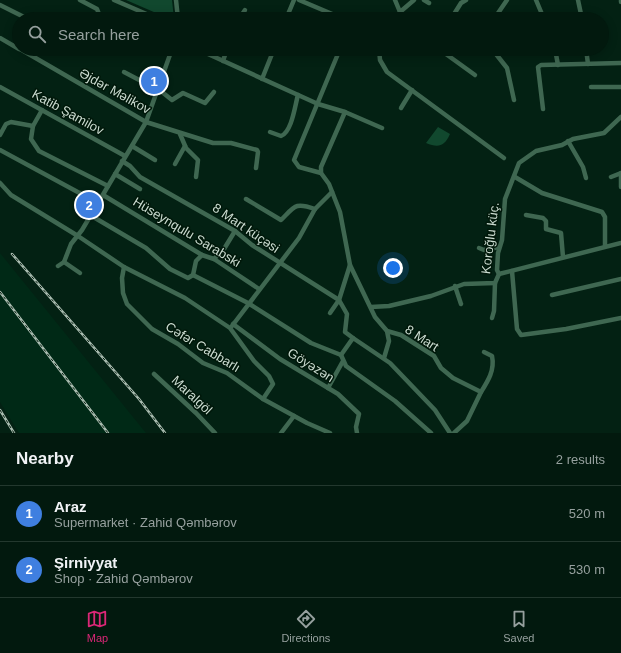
<!DOCTYPE html>
<html lang="en">
<head>
<meta charset="utf-8">
<style>
  body { margin:0; font-family:Arial,sans-serif; background:#0c2217; color:#f1f3f6 }
  .you { position:absolute; left:393px; top:268px; width:14px; height:14px; margin:-10px; border:3px solid #fff; border-radius:50%; background:#1a73e8; box-shadow:0 0 0 6px #1a73e833 }
  .badge { display:grid; place-items:center; width:26px; height:26px; border-radius:50%; background:#db2777; color:#fff; font-size:13px; font-weight:700 }
  .pin { position:absolute; translate:-50% -50%; border:2px solid #fff; box-shadow:0 1px 4px #0006 }
  .list { margin:0; padding:0; list-style:none }
  h2 { display:flex; justify-content:space-between; align-items:center; height:52px; margin:0; padding:0 16px; font-size:17px }
  h2 small { font-size:13px; font-weight:400; color:#96a09e }
  .list li { display:grid; grid-template-columns:26px 1fr auto; gap:12px; align-items:center; box-sizing:border-box; height:56px; padding:0 16px; border-top:1px solid #23382e }
  .list b { display:block; font-size:15px; white-space:nowrap }
  .list p { margin:0; font-size:13px; white-space:nowrap; color:#96a09e }
  .list em { font-size:13px; font-style:normal; color:#96a09e }
  .icon { flex:none; width:22px; height:22px; fill:none; stroke:currentColor; stroke-width:2; stroke-linecap:round; stroke-linejoin:round }
  .map { position:relative; flex:none; width:621px; height:433px; overflow:hidden }
  .search { position:absolute; background:#02190e; box-shadow:0 2px 10px #0003; left:12px; right:12px; top:12px; height:44px; display:flex; align-items:center; gap:10px; box-sizing:border-box; padding:0 14px; border-radius:22px; color:#96a09e; font-size:15px }
  .sheet { height:164px; background:#02190e }
  nav { display:flex; justify-content:space-around; align-items:center; box-sizing:border-box; height:56px; border-top:1px solid #23382e; background:#02190e; font-size:11px; color:#96a09e }
  nav a { display:grid; justify-items:center; gap:2px }
  nav .on { color:#db2777 }
  .map>svg:first-child { display:block }
  .built { fill:#002916 }
  .green { fill:#11482e }
  .lines { fill:none; stroke-linecap:round; stroke-linejoin:round }
  .minor { stroke:#3f6751; stroke-width:4.5 }
  .rail-casing { stroke:#aabdb1; stroke-width:2.5 }
  .rail { stroke:#00180a; stroke-width:1; stroke-dasharray:3; stroke-linecap:butt }
  .labels { text-anchor:middle; dominant-baseline:central; stroke-width:3; stroke-linejoin:round; paint-order:stroke }
  .street-label { font-size:13px; fill:#cbdcd1; stroke:#00180a }
</style>
</head>
<body>
<div class="map">
<svg width="621" height="433" viewBox="0 0 621 433">
  <rect width="100%" height="100%" fill="#032113"/>
  <polygon class="built" points="0,253 146,433 19,433 0,402"/>
  <g class="green">
    <polygon points="126,0 172,0 174,19 170,19"/>
    <path d="M 438,127 L 450,134 C 444,147 438,148 426,143 Z"/>
  </g>
  <g class="lines">
    <g class="minor">
      <polyline points="80,0 97,9 101,19"/>
      <polyline points="114,0 158,19"/>
      <polyline points="176,0 178,19"/>
      <polyline points="299,0 344,19"/>
      <polyline points="395,0 400,12"/>
      <polyline points="424,0 429,3"/>
      <polyline points="536,0 544,19"/>
      <polyline points="578,0 582,19"/>
      <polyline points="621,0 621,2"/>
      <polyline points="0,5 28,19"/>
      <polyline points="239,19 245,10"/>
      <polyline points="286,19 294,0"/>
      <polyline points="397,19 400,12 414,0"/>
      <polyline points="451,19 461,3 466,0"/>
      <polyline points="494,19 507,0"/>
      <polyline points="0,38 19,49"/>
      <polyline points="20,49 146,122 213,143 231,143 257,150 258,152 256,168"/>
      <polyline points="90,49 98,53"/>
      <polyline points="197,49 318,104 345,112 382,128"/>
      <polyline points="379,49 380,60 387,72 504,158"/>
      <polyline points="396,49 400,53"/>
      <polyline points="439,49 475,75"/>
      <polyline points="492,49 507,68 514,100"/>
      <polyline points="555,49 558,65"/>
      <polyline points="586,49 588,64"/>
      <polyline points="223,61 227,49"/>
      <polyline points="124,72 162,92 172,100 183,93 205,103 214,92"/>
      <polyline points="262,79 274,49"/>
      <polyline points="0,87 125,156"/>
      <polyline points="591,87 621,87"/>
      <polyline points="401,108 412,90"/>
      <polyline points="543,109 538,67 541,65 621,63"/>
      <polyline points="345,112 321,167 321,173 329,184 340,212 350,265 375,317 387,331 389,341 384,358"/>
      <polyline points="33,126 31,139 39,151 108,186"/>
      <path d="M 270,132 L 281,136 C 292,132 295,105 298,95"/>
      <polyline points="180,134 186,148 198,160 196,177"/>
      <polyline points="0,135 6,124 11,122 33,126 42,110"/>
      <polyline points="568,141 583,167 586,178"/>
      <polyline points="132,146 155,160"/>
      <polyline points="0,150 98,203"/>
      <polyline points="122,161 130,166 140,177 235,231 252,245 339,300 347,314 345,332 353,338"/>
      <polyline points="175,164 185,146"/>
      <polyline points="321,173 299,167 294,160 340,49"/>
      <polyline points="621,173 621,187"/>
      <polyline points="115,174 140,189"/>
      <polyline points="515,177 542,193 602,212 605,217 605,246"/>
      <polyline points="611,177 621,173"/>
      <polyline points="0,183 11,195 78,236 124,267 185,298 230,328 254,361 269,376 273,384 263,399"/>
      <polyline points="103,195 202,255 214,259 259,289"/>
      <path d="M 246,199 L 281,220 C 295,206 295,202 315,209"/>
      <polyline points="90,215 146,248 170,269 188,278 193,275"/>
      <polyline points="526,215 543,218 546,221 546,229 561,233 563,257"/>
      <polyline points="479,248 484,250 499,247"/>
      <polyline points="214,259 224,249 235,231"/>
      <polyline points="64,262 80,273"/>
      <polyline points="58,266 64,262 71,244 82,230 146,122 172,49"/>
      <polyline points="124,267 122,278 123,293 127,304 152,329 178,344 203,363 227,373 263,399 307,423 330,433"/>
      <polyline points="512,271 517,329 521,335 566,329 621,318"/>
      <polyline points="499,274 621,243"/>
      <polyline points="193,275 248,303 311,343 341,355 353,338 390,363 435,410 450,433"/>
      <polyline points="193,275 196,261 202,255"/>
      <polyline points="455,286 461,304"/>
      <polyline points="552,295 621,279"/>
      <polyline points="371,307 389,306 431,296 464,284 495,283 499,274 497,270 498,253 502,240 505,199 519,163 536,151 562,145 573,139 604,133 621,117"/>
      <polyline points="330,313 339,300 350,265"/>
      <polyline points="492,318 494,311 495,283"/>
      <polyline points="233,324 280,359 338,394 359,414 356,427 357,433"/>
      <polyline points="232,326 299,238 315,209 332,192"/>
      <polyline points="387,331 401,335 434,356 441,368 453,378 481,392 467,421 454,433"/>
      <polyline points="341,355 346,366 395,401 431,433"/>
      <polyline points="154,374 196,413 215,433"/>
      <polyline points="328,388 343,361"/>
      <path d="M 481,392 C 488,381 495,370 492,356 L 484,352"/>
      <polyline points="281,433 294,416"/>
    </g>
    <g class="rail-casing">
      <g id="rail">
        <polyline points="12,254 139,399 165,433"/>
        <polyline points="0,292 108,433"/>
        <polyline points="0,410 14,433"/>
      </g>
    </g>
    <use href="#rail" class="rail"/>
  </g>
  <g class="labels">
    <g class="street-label">
      <text transform="translate(115 91) rotate(29)">Əjdər Məlikov</text>
      <text transform="translate(68 112) rotate(29)">Katib Şamilov</text>
      <text transform="translate(246 228) rotate(34)">8 Mart küçəsi</text>
      <text transform="translate(187 232) rotate(31)">Hüseynqulu Sarabski</text>
      <text transform="translate(490 238) rotate(-83)">Koroğlu küç.</text>
      <text transform="translate(422 338) rotate(33)">8 Mart</text>
      <text transform="translate(203 347) rotate(31)">Cəfər Cabbarlı</text>
      <text transform="translate(311 365) rotate(32)">Göyəzən</text>
      <text transform="translate(192 395) rotate(43)">Maralgöl</text>
    </g>
  </g>
</svg>
<div class="you"></div>
<div class="pin badge" style="left:154px;top:81px;background:#3f7fe0">1</div>
<div class="pin badge" style="left:89px;top:205px;background:#3f7fe0">2</div>
<div class="search"><svg class="icon" aria-label="search" viewBox="0 0 24 24"><circle cx="10" cy="10" r="6"/><path d="M15 15l6 6"/></svg>Search here</div>
</div>
<section class="sheet">
<h2>Nearby<small>2 results</small></h2>
<ul class="list">
<li><span class="badge" style="background:#3f7fe0">1</span><div><b>Araz</b><p>Supermarket · Zahid Qəmbərov</p></div><em>520 m</em></li>
<li><span class="badge" style="background:#3f7fe0">2</span><div><b>Şirniyyat</b><p>Shop · Zahid Qəmbərov</p></div><em>530 m</em></li>
</ul>
</section>
<nav>
<a class="on"><svg class="icon" aria-label="map" viewBox="0 0 24 24"><path d="M3 6l6-2 6 2 6-2v14l-6 2-6-2-6 2zM9 4v14M15 6v14"/></svg>Map</a>
<a><svg class="icon" aria-label="directions" viewBox="0 0 24 24"><path d="M12 3l9 9-9 9-9-9zM9 14v-3h6M13 9l2 2-2 2"/></svg>Directions</a>
<a><svg class="icon" aria-label="saved" viewBox="0 0 24 24"><path d="M7 4h10v16l-5-4-5 4z"/></svg>Saved</a>
</nav>
</body>
</html>
